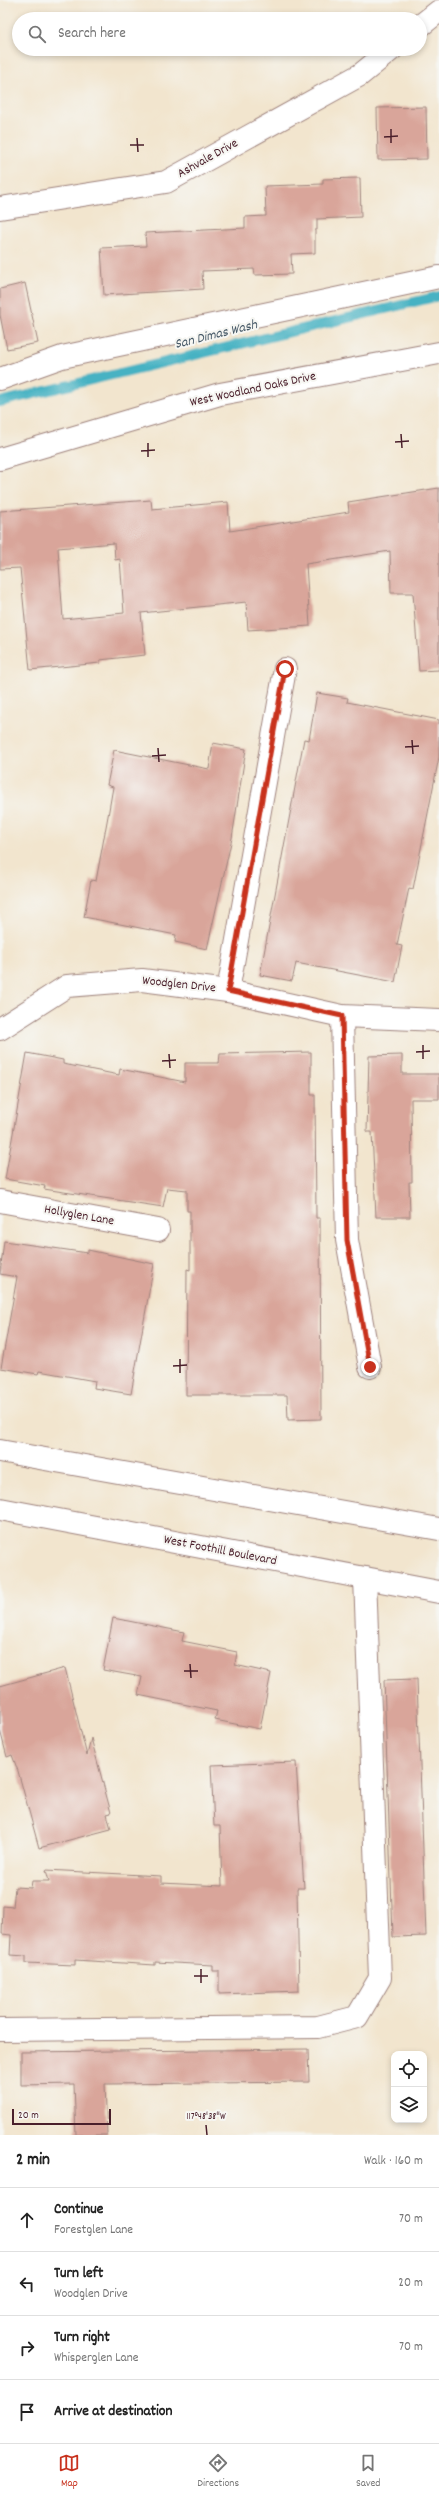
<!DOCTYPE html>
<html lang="en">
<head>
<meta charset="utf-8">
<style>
  body { margin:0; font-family:Dekko,sans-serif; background:#f6f6f6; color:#222 }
  .controls { position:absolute; right:12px; bottom:12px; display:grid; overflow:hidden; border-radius:8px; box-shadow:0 2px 6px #0003 }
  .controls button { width:36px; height:36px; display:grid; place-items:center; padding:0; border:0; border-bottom:1px solid #e0e0e0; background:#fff; color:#222; font:20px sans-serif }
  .scale { position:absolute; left:12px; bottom:10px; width:99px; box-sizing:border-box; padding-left:4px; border:2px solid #4a1f2b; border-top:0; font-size:11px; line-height:14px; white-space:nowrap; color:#4a1f2b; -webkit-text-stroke:3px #f6f6f2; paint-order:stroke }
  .stop { position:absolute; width:12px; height:12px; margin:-9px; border:3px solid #c8321e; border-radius:50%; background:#fff }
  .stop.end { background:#c8321e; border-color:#fff; box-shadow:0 1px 4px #0008 }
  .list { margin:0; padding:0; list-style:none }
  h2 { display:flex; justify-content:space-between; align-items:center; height:52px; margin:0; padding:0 16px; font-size:17px }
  h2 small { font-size:13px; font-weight:400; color:#767676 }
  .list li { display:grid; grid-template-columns:26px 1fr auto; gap:12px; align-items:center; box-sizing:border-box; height:64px; padding:0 16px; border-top:1px solid #e0e0e0 }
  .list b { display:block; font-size:15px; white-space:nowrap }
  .list p { margin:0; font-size:13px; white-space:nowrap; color:#767676 }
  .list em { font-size:13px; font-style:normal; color:#767676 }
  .icon { flex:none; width:22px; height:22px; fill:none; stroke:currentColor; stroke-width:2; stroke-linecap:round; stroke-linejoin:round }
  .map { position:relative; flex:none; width:439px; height:2135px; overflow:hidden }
  .search { position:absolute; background:#fff; box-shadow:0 2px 6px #0003; left:12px; right:12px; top:12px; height:44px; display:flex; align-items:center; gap:10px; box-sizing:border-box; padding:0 14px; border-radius:22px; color:#767676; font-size:15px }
  .sheet { height:308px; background:#fff }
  nav { display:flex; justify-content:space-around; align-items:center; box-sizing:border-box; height:56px; border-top:1px solid #e0e0e0; background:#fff; font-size:11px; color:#767676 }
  nav a { display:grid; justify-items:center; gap:2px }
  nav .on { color:#c8321e }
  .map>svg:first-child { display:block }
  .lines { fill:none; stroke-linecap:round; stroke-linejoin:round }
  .stream { stroke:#46b2c3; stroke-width:10 }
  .building { fill:#d9a59a; fill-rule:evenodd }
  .minor-casing { stroke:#9e827c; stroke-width:24 }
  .major-casing { stroke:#9e827c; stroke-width:24 }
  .minor { stroke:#fff; stroke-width:22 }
  .major { stroke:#fff; stroke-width:22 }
  .route { stroke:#c8321e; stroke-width:5 }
  .ticks { fill:none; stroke:#4a1f2b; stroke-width:1.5 }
  .labels { text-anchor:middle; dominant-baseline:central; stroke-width:4; stroke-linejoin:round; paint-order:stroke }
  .street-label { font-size:13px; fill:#4a1f2b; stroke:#f6f6f2 }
  .water-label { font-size:14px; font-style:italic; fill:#485a68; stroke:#f6f6f2 }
  .ticks-label { font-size:10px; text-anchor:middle; fill:#4a1f2b; stroke:#f6f6f2; stroke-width:4; stroke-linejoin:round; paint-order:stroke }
</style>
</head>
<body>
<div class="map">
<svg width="439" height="2135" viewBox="0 0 439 2135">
  <rect width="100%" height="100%" fill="#f6f6f2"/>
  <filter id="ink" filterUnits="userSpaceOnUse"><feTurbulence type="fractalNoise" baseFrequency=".025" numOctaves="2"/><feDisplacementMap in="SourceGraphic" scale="8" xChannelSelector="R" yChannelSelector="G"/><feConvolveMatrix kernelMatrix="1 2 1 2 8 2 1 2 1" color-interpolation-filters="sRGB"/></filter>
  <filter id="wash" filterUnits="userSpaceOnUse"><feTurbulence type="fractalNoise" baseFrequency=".012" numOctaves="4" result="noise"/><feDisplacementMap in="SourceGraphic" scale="16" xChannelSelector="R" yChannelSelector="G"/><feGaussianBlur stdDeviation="0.9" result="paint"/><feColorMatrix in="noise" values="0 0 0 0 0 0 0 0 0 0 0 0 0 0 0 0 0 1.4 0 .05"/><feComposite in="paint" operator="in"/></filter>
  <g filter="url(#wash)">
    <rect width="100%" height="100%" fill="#f2e5ce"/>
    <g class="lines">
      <polyline class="stream" points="0,402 439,296"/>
    </g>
    <g id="blocks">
      <g class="building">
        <polygon points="426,107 427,159 378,160 377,108"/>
        <polygon points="360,178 361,217 317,219 317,230 315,230 315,253 291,254 292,274 255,275 254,269 202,271 203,289 104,295 101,248 146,246 145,233 245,228 245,217 266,216 265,186 323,184 323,179"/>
        <polygon points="25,283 38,343 7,349 0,315 0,289"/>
        <path d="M 439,488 L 439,670 L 419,671 L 413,593 L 391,593 L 390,551 L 306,564 L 310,626 L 248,630 L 246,602 L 141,613 L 145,655 L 100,660 L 100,663 L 30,670 L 20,568 L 0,569 L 0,511 L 151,500 L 152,509 L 228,502 L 230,531 L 349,512 L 348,502 ZM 114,543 L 115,560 L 120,559 L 124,613 L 63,619 L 58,548 Z"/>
        <polygon points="317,693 348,698 347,702 439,720 439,757 413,889 409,888 397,945 402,946 395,982 296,963 292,981 260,975 304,739 309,740"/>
        <polygon points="213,743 246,749 232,838 207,949 175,942 176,935 84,917 91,880 96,881 108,816 113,787 107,785 114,750 209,769"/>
        <polygon points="311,1052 311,1095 315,1095 316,1218 320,1218 321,1419 288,1420 287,1395 186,1395 187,1269 190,1270 190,1211 187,1211 187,1190 167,1188 163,1207 44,1189 45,1186 5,1179 27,1053 63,1060 63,1064 119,1075 120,1069 185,1082 185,1063 219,1063 220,1054"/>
        <polygon points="402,1055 402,1074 439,1074 439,1099 411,1099 412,1182 409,1182 410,1217 376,1217 372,1132 367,1132 369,1056"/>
        <polygon points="4,1241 88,1253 88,1250 154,1264 131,1394 94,1388 95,1381 39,1371 38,1374 1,1368 17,1277 0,1274"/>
        <polygon points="113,1618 184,1632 182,1641 237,1652 235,1665 271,1673 260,1729 215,1720 217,1711 138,1695 142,1677 103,1670"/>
        <polygon points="65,1668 87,1756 91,1738 111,1813 107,1814 111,1829 39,1848 18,1771 12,1755 7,1757 0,1730 0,1686"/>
        <polygon points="417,1679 426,1936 393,1937 384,1680"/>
        <polygon points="296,1762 304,1888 297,1888 299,1991 219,1994 219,1971 213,1971 213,1965 155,1962 155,1965 75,1960 75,1965 26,1963 26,1956 10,1955 11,1935 2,1934 3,1906 13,1907 15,1887 31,1888 32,1881 49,1881 46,1870 161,1876 161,1883 222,1886 220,1826 214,1826 211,1765"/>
        <polygon points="308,2049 309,2082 105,2084 107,2135 76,2135 74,2084 21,2085 21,2052"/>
      </g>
    </g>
  </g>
  <g filter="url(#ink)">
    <use href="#blocks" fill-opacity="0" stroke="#9e827c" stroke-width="1"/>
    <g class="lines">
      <g class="minor-casing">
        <g id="minor">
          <polyline points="420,26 439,11"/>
          <polyline points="0,208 166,182 360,75 392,49"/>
          <polyline points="0,379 62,357 439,277"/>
          <polyline points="0,459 220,394 439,353"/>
          <polyline points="228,991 285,669"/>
          <polyline points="342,1016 347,1240 370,1367"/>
          <polyline points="0,1029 67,986 142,980 228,991 342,1016 439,1020"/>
          <polyline points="0,1201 158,1230"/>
          <polyline points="0,2030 318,2027 357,2017 380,1978 365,1578"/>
        </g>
      </g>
      <g class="major-casing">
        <g id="major">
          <polyline points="0,1451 439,1529"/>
          <polyline points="0,1509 439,1592"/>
        </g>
      </g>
      <use href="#minor" class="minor"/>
      <use href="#major" class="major"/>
    </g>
  </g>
  <g class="lines" filter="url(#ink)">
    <polyline class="route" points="285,669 228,991 342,1016 347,1240 370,1367"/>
  </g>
  <path class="ticks" d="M 391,129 L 391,143M 384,137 L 398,136M 137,138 L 138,152M 130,145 L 144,145M 401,434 L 402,448M 395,442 L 409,441M 148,443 L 148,457M 141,451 L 155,450M 412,740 L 413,754M 405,747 L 419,746M 158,748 L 159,762M 152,756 L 166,755M 423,1045 L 423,1059M 416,1052 L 430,1051M 169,1054 L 170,1068M 162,1061 L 176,1060M 180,1359 L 180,1373M 173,1366 L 187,1365M 190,1664 L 191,1678M 184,1671 L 198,1671M 201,1969 L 201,1983M 194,1976 L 208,1976M 206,2125 L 207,2135"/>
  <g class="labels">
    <g class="street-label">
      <text transform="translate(208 159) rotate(-29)">Ashvale Drive</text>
      <text transform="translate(253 390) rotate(-12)">West Woodland Oaks Drive</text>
      <text transform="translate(179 985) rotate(6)">Woodglen Drive</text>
      <text transform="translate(79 1216) rotate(10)">Hollyglen Lane</text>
      <text transform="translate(220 1551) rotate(11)">West Foothill Boulevard</text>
    </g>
    <g class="water-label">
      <text transform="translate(216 335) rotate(-14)">San Dimas Wash</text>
    </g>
  </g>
  <g class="ticks-label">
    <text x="206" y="2119">117°48'38"W</text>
  </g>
</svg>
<div class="controls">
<button><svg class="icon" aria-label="locate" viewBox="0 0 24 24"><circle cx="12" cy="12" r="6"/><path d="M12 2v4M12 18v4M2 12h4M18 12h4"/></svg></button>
<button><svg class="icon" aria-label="layers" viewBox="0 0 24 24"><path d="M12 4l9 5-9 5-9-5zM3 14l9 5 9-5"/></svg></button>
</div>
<div class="scale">20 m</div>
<div class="stop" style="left:285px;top:669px"></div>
<div class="stop end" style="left:370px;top:1367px"></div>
<div class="search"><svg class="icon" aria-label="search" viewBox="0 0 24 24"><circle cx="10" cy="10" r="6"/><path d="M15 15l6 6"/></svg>Search here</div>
</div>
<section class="sheet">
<h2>2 min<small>Walk · 160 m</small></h2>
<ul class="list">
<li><svg class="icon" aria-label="ahead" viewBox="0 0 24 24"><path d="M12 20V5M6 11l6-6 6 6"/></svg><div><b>Continue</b><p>Forestglen Lane</p></div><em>70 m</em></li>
<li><svg class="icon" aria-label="left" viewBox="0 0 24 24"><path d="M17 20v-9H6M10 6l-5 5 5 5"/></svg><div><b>Turn left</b><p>Woodglen Drive</p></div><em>20 m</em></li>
<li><svg class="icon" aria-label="right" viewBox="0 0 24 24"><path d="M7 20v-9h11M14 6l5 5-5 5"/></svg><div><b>Turn right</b><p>Whisperglen Lane</p></div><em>70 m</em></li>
<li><svg class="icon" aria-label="arrive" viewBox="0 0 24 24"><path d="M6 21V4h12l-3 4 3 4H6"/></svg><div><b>Arrive at destination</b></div></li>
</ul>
</section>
<nav>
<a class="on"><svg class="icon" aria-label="map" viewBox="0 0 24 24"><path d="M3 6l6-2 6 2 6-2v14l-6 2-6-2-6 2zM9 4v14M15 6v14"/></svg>Map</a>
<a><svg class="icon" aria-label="directions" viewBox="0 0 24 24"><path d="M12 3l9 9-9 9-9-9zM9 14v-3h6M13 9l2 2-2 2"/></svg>Directions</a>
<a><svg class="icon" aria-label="saved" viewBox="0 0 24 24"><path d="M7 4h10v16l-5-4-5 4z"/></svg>Saved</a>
</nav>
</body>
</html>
